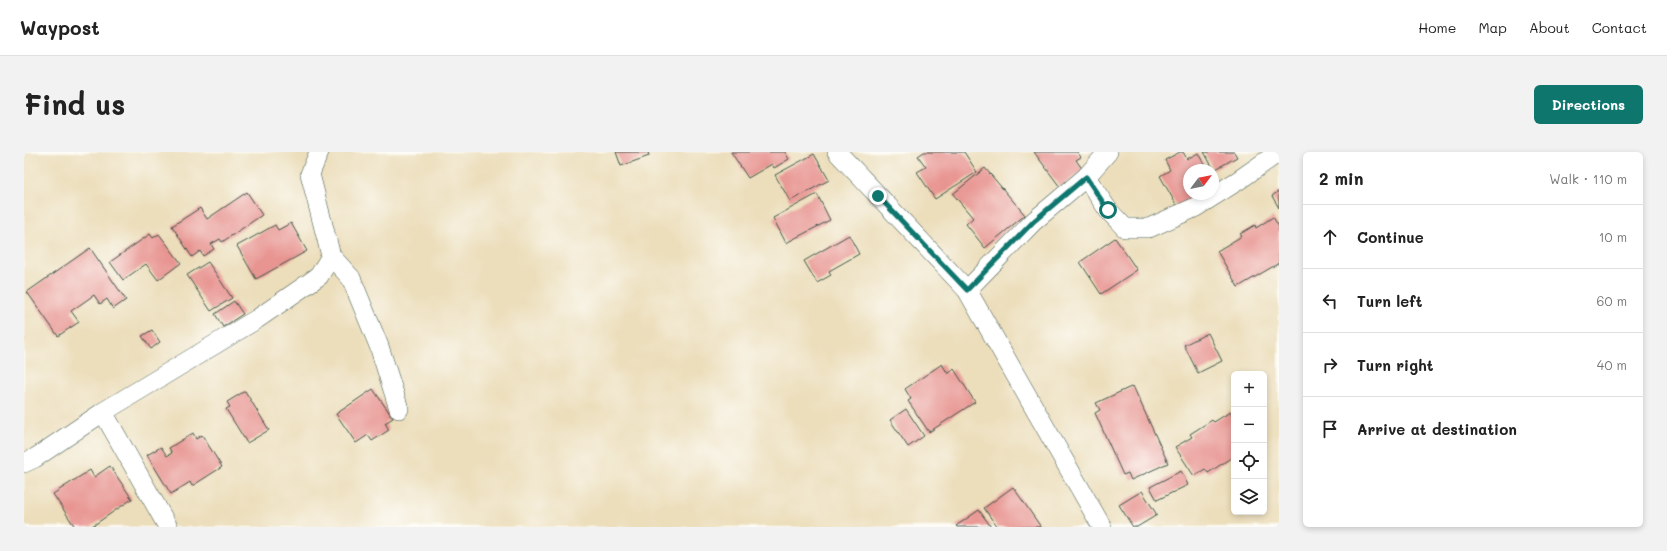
<!DOCTYPE html>
<html lang="en">
<head>
<meta charset="utf-8">
<style>
  body { margin:0; font-family:Mali,sans-serif; background:#f2f2f2; color:#222 }
  .controls { position:absolute; right:12px; bottom:12px; display:grid; overflow:hidden; border-radius:6px; box-shadow:0 2px 6px #0003 }
  .controls button { width:36px; height:36px; display:grid; place-items:center; padding:0; border:0; border-bottom:1px solid #e0e0e0; background:#fff; color:#222; font:20px sans-serif }
  .compass { position:absolute; left:1159px; top:12px; width:36px; height:36px; border-radius:50%; background:#fff; box-shadow:0 2px 6px #0003; rotate:58deg }
  .stop { position:absolute; width:12px; height:12px; margin:-9px; border:3px solid #0f766e; border-radius:50%; background:#fff }
  .stop.end { background:#0f766e; border-color:#fff; box-shadow:0 1px 4px #0008 }
  .list { margin:0; padding:0; list-style:none }
  h2 { display:flex; justify-content:space-between; align-items:center; height:52px; margin:0; padding:0 16px; font-size:17px }
  h2 small { font-size:13px; font-weight:400; color:#767676 }
  .list li { display:grid; grid-template-columns:26px 1fr auto; gap:12px; align-items:center; box-sizing:border-box; height:64px; padding:0 16px; border-top:1px solid #e0e0e0 }
  .list b { display:block; font-size:15px; white-space:nowrap }
  .list em { font-size:13px; font-style:normal; color:#767676 }
  .icon { flex:none; width:22px; height:22px; fill:none; stroke:currentColor; stroke-width:2; stroke-linecap:round; stroke-linejoin:round }
  .map { position:relative; flex:none; width:1255px; height:375px; overflow:hidden; border-radius:6px }
  header { display:flex; align-items:center; gap:24px; box-sizing:border-box; height:56px; padding:0 20px; background:#fff; border-bottom:1px solid #e0e0e0 }
  header strong { font-size:19px }
  nav { display:flex; gap:22px; margin-inline-start:auto; font-size:14px }
  .intro { display:flex; align-items:center; justify-content:space-between; box-sizing:border-box; height:96px; padding:0 24px }
  h1 { margin:0; font-size:28px }
  .button { padding:10px 18px; border-radius:6px; background:#0f766e; color:#fff; font-size:14px; font-weight:700 }
  main { display:flex; gap:24px; padding:0 24px }
  aside { flex:1; background:#fff; border-radius:6px; box-shadow:0 2px 6px #0003 }
  .map>svg:first-child { display:block }
  .building { fill:#e89592 }
  .lines { fill:none; stroke-linecap:round; stroke-linejoin:round }
  .minor-casing { stroke:#3e5548; stroke-width:20 }
  .minor { stroke:#fff; stroke-width:19 }
  .route { stroke:#0f766e; stroke-width:5 }
</style>
</head>
<body>
<header>
<strong>Waypost</strong>
<nav><a>Home</a><a>Map</a><a>About</a><a>Contact</a></nav>
</header>
<div class="intro"><h1>Find us</h1><a class="button">Directions</a></div>
<main>
<div class="map">
<svg width="1255" height="375" viewBox="0 0 1255 375">
  <rect width="100%" height="100%" fill="#fdfcf7"/>
  <filter id="ink" filterUnits="userSpaceOnUse"><feTurbulence type="fractalNoise" baseFrequency=".025" numOctaves="2"/><feDisplacementMap in="SourceGraphic" scale="8" xChannelSelector="R" yChannelSelector="G"/><feConvolveMatrix kernelMatrix="1 2 1 2 8 2 1 2 1" color-interpolation-filters="sRGB"/></filter>
  <filter id="wash" filterUnits="userSpaceOnUse"><feTurbulence type="fractalNoise" baseFrequency=".012" numOctaves="4" result="noise"/><feDisplacementMap in="SourceGraphic" scale="16" xChannelSelector="R" yChannelSelector="G"/><feGaussianBlur stdDeviation="0.9" result="paint"/><feColorMatrix in="noise" values="0 0 0 0 0 0 0 0 0 0 0 0 0 0 0 0 0 1.4 0 .05"/><feComposite in="paint" operator="in"/></filter>
  <g filter="url(#wash)">
    <rect width="100%" height="100%" fill="#ecdebb"/>
    <g id="blocks">
      <g class="building">
        <polygon points="592,0 624,0 625,4 597,14"/>
        <polygon points="707,0 761,0 765,7 750,16 748,12 724,26"/>
        <polygon points="900,0 940,0 953,20 911,47 893,20 902,15 894,4"/>
        <polygon points="1010,0 1053,0 1057,5 1052,8 1059,18 1036,35"/>
        <polygon points="1156,0 1159,0 1163,7 1174,1 1183,18 1165,18 1165,42 1175,42 1153,54 1136,24 1146,18 1141,8"/>
        <polygon points="1180,0 1210,0 1213,5 1190,18"/>
        <polygon points="790,2 805,28 766,49 751,23"/>
        <polygon points="961,16 1001,63 961,96 942,72 949,66 929,42"/>
        <polygon points="1255,39 1255,56 1248,44"/>
        <polygon points="223,40 238,63 198,90 196,87 187,92 190,97 179,104 176,99 168,105 148,74 176,56 183,67"/>
        <polygon points="793,42 806,68 762,91 749,66"/>
        <polygon points="1249,65 1255,75 1255,111 1214,135 1193,99 1218,84 1216,82 1231,73 1232,76"/>
        <polygon points="267,71 283,99 232,127 213,94 251,73 254,78"/>
        <polygon points="126,82 129,86 135,82 157,111 134,128 122,112 99,128 86,110"/>
        <polygon points="825,83 835,102 805,119 807,123 793,131 780,109"/>
        <polygon points="1091,86 1113,118 1077,142 1056,110"/>
        <polygon points="66,96 102,148 89,157 83,147 76,152 70,143 47,159 55,170 34,184 3,140"/>
        <polygon points="184,110 208,146 187,159 163,123"/>
        <polygon points="210,149 219,162 199,175 191,162"/>
        <polygon points="128,178 136,190 127,197 118,184"/>
        <polygon points="1184,181 1198,209 1174,221 1160,193"/>
        <polygon points="918,212 924,222 930,217 951,250 905,280 884,249 887,247 881,237"/>
        <polygon points="1109,234 1144,311 1107,328 1104,321 1099,323 1071,261 1076,258 1072,251"/>
        <polygon points="349,237 369,266 361,271 365,278 348,289 344,283 332,291 312,262"/>
        <polygon points="221,239 245,278 223,291 202,257 206,255 203,250"/>
        <polygon points="882,257 900,284 884,295 866,268"/>
        <polygon points="1206,260 1210,267 1210,304 1184,321 1181,317 1170,324 1151,295 1168,285 1166,282 1188,268 1190,270"/>
        <polygon points="169,281 172,287 178,283 198,315 168,334 166,330 147,342 123,303 137,295 143,304 148,301 145,296"/>
        <polygon points="86,314 108,347 67,375 51,375 29,342 66,318 70,325"/>
        <polygon points="1157,319 1164,333 1133,348 1126,335"/>
        <polygon points="989,335 1017,375 973,375 960,356"/>
        <polygon points="1118,339 1133,363 1113,375 1109,375 1095,353"/>
        <polygon points="955,358 967,375 933,375 932,374"/>
      </g>
    </g>
  </g>
  <g filter="url(#ink)">
    <use href="#blocks" fill-opacity="0" stroke="#3e5548" stroke-width="1"/>
    <g class="lines">
      <g class="minor-casing">
        <g id="minor">
          <polyline points="813,0 943,138 1078,375"/>
          <polyline points="1062,25 1084,58 1101,76 1125,76 1172,55 1215,28 1255,0"/>
          <polyline points="307,104 327,126 355,194 375,257"/>
          <polyline points="943,138 1010,69 1062,25 1084,0"/>
          <polyline points="79,260 144,375"/>
          <polyline points="0,311 11,306 79,260 233,167 295,124 307,104 286,22 295,0"/>
        </g>
      </g>
      <use href="#minor" class="minor"/>
    </g>
  </g>
  <g class="lines" filter="url(#ink)">
    <polyline class="route" points="854,44 943,138 1010,69 1062,25 1084,58"/>
  </g>
</svg>
<div class="controls">
<button>+</button>
<button>−</button>
<button><svg class="icon" aria-label="locate" viewBox="0 0 24 24"><circle cx="12" cy="12" r="6"/><path d="M12 2v4M12 18v4M2 12h4M18 12h4"/></svg></button>
<button><svg class="icon" aria-label="layers" viewBox="0 0 24 24"><path d="M12 4l9 5-9 5-9-5zM3 14l9 5 9-5"/></svg></button>
</div>
<svg class="compass" viewBox="-18 -18 36 36"><path d="M0-13l5 13h-10z" fill="#e53935"/><path d="M0 13l5-13h-10z" fill="#767676"/></svg>
<div class="stop" style="left:1084px;top:58px"></div>
<div class="stop end" style="left:854px;top:44px"></div>
</div>
<aside>
<h2>2 min<small>Walk · 110 m</small></h2>
<ul class="list">
<li><svg class="icon" aria-label="ahead" viewBox="0 0 24 24"><path d="M12 20V5M6 11l6-6 6 6"/></svg><div><b>Continue</b></div><em>10 m</em></li>
<li><svg class="icon" aria-label="left" viewBox="0 0 24 24"><path d="M17 20v-9H6M10 6l-5 5 5 5"/></svg><div><b>Turn left</b></div><em>60 m</em></li>
<li><svg class="icon" aria-label="right" viewBox="0 0 24 24"><path d="M7 20v-9h11M14 6l5 5-5 5"/></svg><div><b>Turn right</b></div><em>40 m</em></li>
<li><svg class="icon" aria-label="arrive" viewBox="0 0 24 24"><path d="M6 21V4h12l-3 4 3 4H6"/></svg><div><b>Arrive at destination</b></div></li>
</ul>
</aside>
</main>
</body>
</html>
